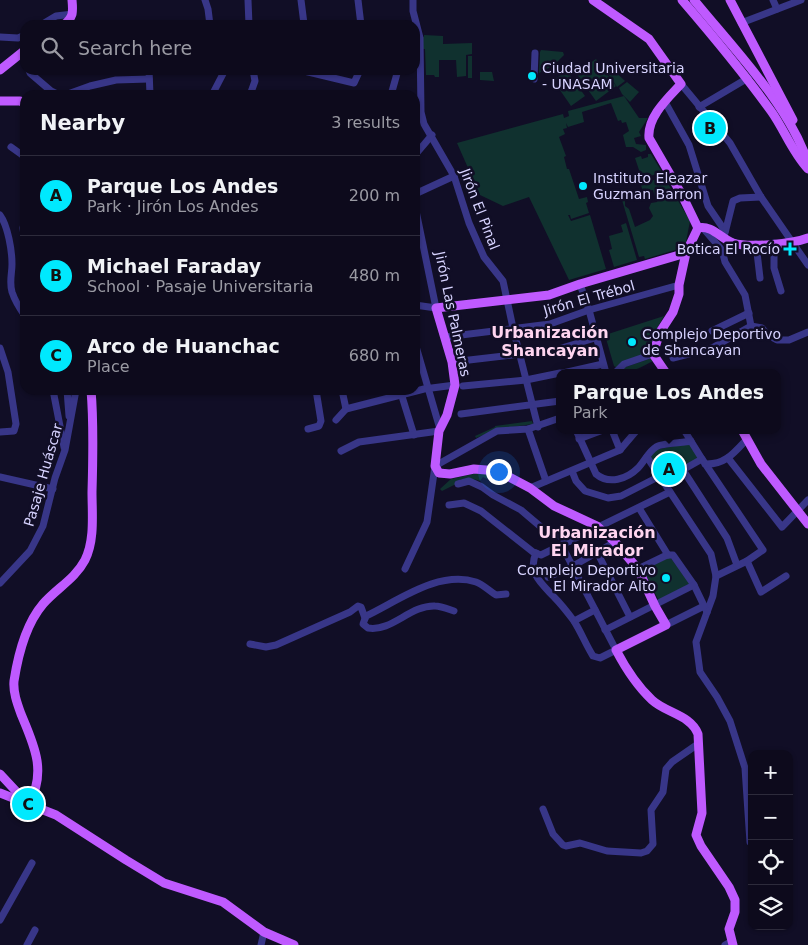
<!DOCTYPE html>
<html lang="en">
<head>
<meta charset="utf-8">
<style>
  body { margin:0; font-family:"DejaVu Sans",sans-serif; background:#161325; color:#f1f3f6 }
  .controls { position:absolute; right:15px; bottom:15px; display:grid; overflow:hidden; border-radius:10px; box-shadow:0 1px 4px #0004 }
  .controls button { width:45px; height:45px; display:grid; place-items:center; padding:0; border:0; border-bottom:1px solid #2d2b3b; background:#0d0a1c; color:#f1f3f6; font:25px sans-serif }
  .you { position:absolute; left:498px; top:471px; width:18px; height:18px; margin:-12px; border:4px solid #fff; border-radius:50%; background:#1a73e8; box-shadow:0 0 0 8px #1a73e833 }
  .badge { display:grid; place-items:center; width:32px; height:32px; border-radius:50%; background:#00e9fe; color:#111; font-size:16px; font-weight:700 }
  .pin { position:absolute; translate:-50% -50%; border:2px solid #fff; box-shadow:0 1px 5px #0006 }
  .popup { position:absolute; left:556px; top:369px; width:225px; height:65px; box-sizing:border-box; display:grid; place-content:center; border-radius:10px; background:#0d0a1c; filter:drop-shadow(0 1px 4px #0005); font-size:16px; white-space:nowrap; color:#9a9aa3 }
  .popup b { font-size:19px; color:#f1f3f6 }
  .popup::after { content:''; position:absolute; left:50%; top:100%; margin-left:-10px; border:10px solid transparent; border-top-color:#0d0a1c }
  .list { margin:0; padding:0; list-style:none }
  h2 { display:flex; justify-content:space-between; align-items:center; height:65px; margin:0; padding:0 20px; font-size:21px }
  h2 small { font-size:16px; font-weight:400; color:#9a9aa3 }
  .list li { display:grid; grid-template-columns:32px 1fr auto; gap:15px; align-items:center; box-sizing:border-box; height:80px; padding:0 20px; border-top:1px solid #2d2b3b }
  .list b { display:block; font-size:19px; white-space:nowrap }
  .list p { margin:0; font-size:16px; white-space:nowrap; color:#9a9aa3 }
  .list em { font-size:16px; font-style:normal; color:#9a9aa3 }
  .icon { flex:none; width:28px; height:28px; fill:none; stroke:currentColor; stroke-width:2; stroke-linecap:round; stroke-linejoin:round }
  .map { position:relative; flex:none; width:808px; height:945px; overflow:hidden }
  .search { position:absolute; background:#0d0a1c; box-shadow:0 1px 4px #0004; left:20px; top:20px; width:400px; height:55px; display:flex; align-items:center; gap:12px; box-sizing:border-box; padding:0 18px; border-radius:15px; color:#9a9aa3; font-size:19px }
  .panel { position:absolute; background:#0d0a1c; box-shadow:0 1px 4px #0004; left:20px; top:90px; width:400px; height:305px; border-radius:15px }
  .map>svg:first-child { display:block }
  .green { fill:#10312f }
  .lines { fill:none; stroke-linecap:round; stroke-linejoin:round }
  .minor { stroke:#383688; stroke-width:7 }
  .major { stroke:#bf5aff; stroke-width:9 }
  .poi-dot { fill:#00e9fe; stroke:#110e26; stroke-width:2 }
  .labels { text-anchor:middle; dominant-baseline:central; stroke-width:5; stroke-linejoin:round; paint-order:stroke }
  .poi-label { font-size:14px; fill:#d7d3ff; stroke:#110e26; text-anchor:start }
  .street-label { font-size:14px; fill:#d7d3ff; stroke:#110e26 }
  .quarter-label { font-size:16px; font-weight:bold; fill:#ffd5f0; stroke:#110e26 }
</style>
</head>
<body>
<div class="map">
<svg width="808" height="945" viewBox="0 0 808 945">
  <rect width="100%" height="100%" fill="#110e26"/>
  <g class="green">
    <polygon points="424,35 443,36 443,44 472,43 472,54 466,55 466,76 457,77 456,60 439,60 439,77 435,77 434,75 426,75 425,49 423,49 422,37 424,37"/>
    <polygon points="541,50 563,52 564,55 554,65 539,73 540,52"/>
    <rect x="468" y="56" width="4" height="22"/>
    <polygon points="596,59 616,86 596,101 576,73"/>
    <polygon points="607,64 625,81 617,87 604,68"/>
    <polygon points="567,71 585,96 571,106 553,80"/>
    <polygon points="480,72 492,72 494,81 480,80"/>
    <polygon points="627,82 639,92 630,102 622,94 619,88"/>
    <polygon points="624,96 639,118 648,118 639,132 641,136 634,138 636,144 646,145 646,150 641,152 633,147 626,147 623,135 629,131 626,122 622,123 621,120 618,121 611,103 582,112 584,122 568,127 566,123 567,128 563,129 565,134 559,137 566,156 564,157 567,169 569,169 579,199 587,197 588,202 586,203 589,213 571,219 570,215 568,215 571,221 590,215 606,269 569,280 529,197 503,206 480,195 457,143 563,114 564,118 569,116 568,111"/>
    <polygon points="648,154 651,154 662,172 642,179 635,158 641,156 642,159 648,157"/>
    <polygon points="664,177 690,221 685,247 645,259 644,256 639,257 622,200 625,198 625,206 629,209 635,227 650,220 653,216 649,208 651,203 657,202 658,198 655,197 653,190 643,192 641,185 643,183"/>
    <polygon points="626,223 637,260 614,267 609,250 612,249 609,236 623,232 621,225"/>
    <polygon points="664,316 652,337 651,351 617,368 614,366 605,335"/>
    <path d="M 652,358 L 653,361 C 641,367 632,373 618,373 L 623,368 Z"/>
    <polygon points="532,421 533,424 498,429 476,438 475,436 495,427 495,426"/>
    <polygon points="689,443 699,459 664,478 649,457 655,450"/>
    <path d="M 477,473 L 491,474 L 487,479 L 483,477 L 480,481 C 472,478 464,477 455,482 L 456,484 L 442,491 L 440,489 L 451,479 Z"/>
    <polygon points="670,557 690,584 659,601 643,570"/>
  </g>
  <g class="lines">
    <g class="minor">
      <polyline points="205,0 208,9 210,25"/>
      <polyline points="248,0 249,25"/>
      <polyline points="301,0 304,24"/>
      <polyline points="358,0 361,25"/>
      <polyline points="413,0 413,11 420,38 421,112 424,124 454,176 469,223 484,257 503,281 513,328 538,427"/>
      <polyline points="773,0 777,9"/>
      <polyline points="741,23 801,0"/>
      <polyline points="41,25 56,16 73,14"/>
      <polyline points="0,37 18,38 25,35"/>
      <polyline points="29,70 30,73 51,91 59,95"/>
      <polyline points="149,70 150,95"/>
      <polyline points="300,70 354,83 360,70"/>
      <polyline points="534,79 535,53"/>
      <polyline points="681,84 730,143 761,197 808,265"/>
      <polyline points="65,95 90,86 116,80 149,79"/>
      <polyline points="212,95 225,70"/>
      <polyline points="250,95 255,81 253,70"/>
      <polyline points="391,95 398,70"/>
      <polyline points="665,102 689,145 708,206 725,231"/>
      <polyline points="699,107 748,78"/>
      <polyline points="11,147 25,157"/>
      <polyline points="415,155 432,135"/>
      <polyline points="415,194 454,176"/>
      <polyline points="415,206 436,308 415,305"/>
      <path d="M 0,215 C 8,226 12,251 12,264 C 12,274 9,282 12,292 C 15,301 20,309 25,316"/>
      <polyline points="25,218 23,228 25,244"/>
      <polyline points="702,227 722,250 725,262 745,295 751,326"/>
      <polyline points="725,233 733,201 740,198 761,197"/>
      <polyline points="774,243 774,268 781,291"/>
      <polyline points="756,244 760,278"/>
      <polyline points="580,284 589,310 606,373"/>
      <polyline points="712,331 749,313"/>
      <polyline points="445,337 550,324 589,310 679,285"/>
      <polyline points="415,343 440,429"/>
      <polyline points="0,348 8,372 16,424 14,431 0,432"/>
      <polyline points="673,358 712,348 751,326 762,328 768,335 777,340 789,340 808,332"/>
      <polyline points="452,362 555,350 595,338"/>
      <polyline points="563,373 603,364"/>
      <polyline points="615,373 624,364 653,354"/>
      <polyline points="463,386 526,380 560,373"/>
      <polyline points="53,390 64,447"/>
      <polyline points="67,390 69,416"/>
      <polyline points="342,390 346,409 424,389 455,385"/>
      <polyline points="400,390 414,435"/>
      <polyline points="461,414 560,401"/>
      <polyline points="336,420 346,409"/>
      <polyline points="308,429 319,426 321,421 316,390"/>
      <polyline points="528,429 546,481"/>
      <path d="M 576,430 L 596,474 C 609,485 627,479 638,468 C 644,462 649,451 656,447 C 661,443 683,443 691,441"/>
      <polyline points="612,430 620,450"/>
      <polyline points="684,430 702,459 763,550 747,561 716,576"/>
      <polyline points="579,439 603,430"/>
      <polyline points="341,451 359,442 439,431"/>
      <polyline points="647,457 711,554 716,576 713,596 696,642 700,672 717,697 730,721 745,768 750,842"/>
      <polyline points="728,458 782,527 808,500"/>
      <path d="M 705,464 C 725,465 734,453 747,439"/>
      <polyline points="683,470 727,538 737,565"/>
      <polyline points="572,471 576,481 585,491 608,498 621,496 660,476"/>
      <polyline points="0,477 53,489"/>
      <polyline points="663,481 702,459"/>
      <polyline points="458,484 469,481 482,487 493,495 521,510 541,527 570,541"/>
      <polyline points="530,488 620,450 637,430"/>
      <polyline points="449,505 464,503 481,511 533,552 541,555 670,492"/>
      <polyline points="639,508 668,555"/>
      <polyline points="597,552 630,617"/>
      <path d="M 536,553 C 527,573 542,584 554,597 C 561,604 568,613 574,621 C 581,632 586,645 593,656 L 600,658 L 616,650 L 562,546"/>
      <polyline points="747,561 761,592 786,576"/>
      <polyline points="405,569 427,522 435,466 497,431 528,429 560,418"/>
      <polyline points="638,569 667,555 673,555 694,585 707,612"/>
      <polyline points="548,577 573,566 615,542"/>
      <polyline points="0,583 30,551 43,526 55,478 65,450 76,390"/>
      <path d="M 454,611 C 448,609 441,606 435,606 C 410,605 392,632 368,628 L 363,624 L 366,616 C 398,601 438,570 476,582 C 484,585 489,591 496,595 L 506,594"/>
      <polyline points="574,621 595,610"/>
      <polyline points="666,625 704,606"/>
      <polyline points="605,630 694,585"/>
      <polyline points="250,644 266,647 276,645 350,612 358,606 361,607 365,618"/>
      <polyline points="543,809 553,834 563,845 566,846 580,843 607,851 641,853 647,851 653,844 651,810 663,792 666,769 672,762 698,744"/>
      <polyline points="0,920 32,863"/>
      <polyline points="27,945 35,930"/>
      <polyline points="261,945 264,932"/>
      <polyline points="725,945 732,941"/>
    </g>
    <g class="major">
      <path d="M 593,0 L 649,39 L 681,84 C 668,98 647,117 649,138 L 682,195 L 698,228"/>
      <path d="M 682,0 C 713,36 743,72 771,111 C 784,129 792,152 808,169"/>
      <path d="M 694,0 C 733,48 789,105 808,163"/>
      <polyline points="730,0 793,120"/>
      <path d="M 63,25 C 74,18 73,11 72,0"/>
      <polyline points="0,70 25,50"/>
      <polyline points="0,101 20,101 25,103"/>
      <path d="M 686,253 L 580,284 L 549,295 L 436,308 L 452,362 L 455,385 L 447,415 L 439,431 L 435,466 L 439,473 L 450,474 L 474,469 L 498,471 L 530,488 L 554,506 L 597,526 L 615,542 L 638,569 L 655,606 L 666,625 L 616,650 C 626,669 637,686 652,700 C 666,713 691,715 698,734 L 702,813 L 696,835 L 701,846 L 729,887 L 735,900 L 735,912 L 729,929 L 733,945"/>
      <path d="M 666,373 L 653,354 L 660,332 L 673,312 L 679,294 L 679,285 L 686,253 L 698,228 C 712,225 720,238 733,243 C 748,248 793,244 808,238"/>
      <polyline points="742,430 761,464 808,524"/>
      <polyline points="0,774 27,803"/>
      <polyline points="0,793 56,815 126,860 164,883 223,902 264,932 294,945"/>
      <path d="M 29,804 C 47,771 34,745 21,714 C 17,703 13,692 14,681 C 18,655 26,624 43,604 C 57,588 75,579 85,560 C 95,540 92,514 92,492 C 93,458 94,424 91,390"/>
    </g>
  </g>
  <g class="poi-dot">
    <circle cx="532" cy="76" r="5"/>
    <circle cx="583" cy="186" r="5"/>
    <path d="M787.5 241.5h5v5h5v5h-5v5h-5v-5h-5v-5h5z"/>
    <circle cx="632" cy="342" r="5"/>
    <circle cx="666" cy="578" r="5"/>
  </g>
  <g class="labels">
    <g class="poi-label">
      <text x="542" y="68">Ciudad Universitaria<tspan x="542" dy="16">- UNASAM</tspan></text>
      <text x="593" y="178">Instituto Eleazar<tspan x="593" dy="16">Guzman Barron</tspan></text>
      <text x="780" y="249" text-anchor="end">Botica El Rocío</text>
      <text x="642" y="334">Complejo Deportivo<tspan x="642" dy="16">de Shancayan</tspan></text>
      <text x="656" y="570" text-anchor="end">Complejo Deportivo<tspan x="656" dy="16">El Mirador Alto</tspan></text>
    </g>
    <g class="street-label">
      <text transform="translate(480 209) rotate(69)">Jirón El Pinal</text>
      <text transform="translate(589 298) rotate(-16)">Jirón El Trébol</text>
      <text transform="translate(453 314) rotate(78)">Jirón Las Palmeras</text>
      <text transform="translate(43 475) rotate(-74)">Pasaje Huáscar</text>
    </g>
    <g class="quarter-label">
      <text x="550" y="332">Urbanización<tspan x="550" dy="18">Shancayan</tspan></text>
      <text x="597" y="532">Urbanización<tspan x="597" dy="18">El Mirador</tspan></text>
    </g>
  </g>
</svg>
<div class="controls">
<button>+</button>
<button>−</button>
<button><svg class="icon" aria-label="locate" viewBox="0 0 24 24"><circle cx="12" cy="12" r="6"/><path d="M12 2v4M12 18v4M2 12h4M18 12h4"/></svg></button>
<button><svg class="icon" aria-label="layers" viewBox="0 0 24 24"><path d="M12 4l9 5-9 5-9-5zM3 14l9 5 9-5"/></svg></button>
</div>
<div class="you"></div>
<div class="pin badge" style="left:669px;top:469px">A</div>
<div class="popup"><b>Parque Los Andes</b>Park</div>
<div class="pin badge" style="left:710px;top:128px">B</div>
<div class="pin badge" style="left:28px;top:804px">C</div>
<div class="search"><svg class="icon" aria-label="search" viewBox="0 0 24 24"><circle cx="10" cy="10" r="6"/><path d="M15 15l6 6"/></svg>Search here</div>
<section class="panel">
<h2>Nearby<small>3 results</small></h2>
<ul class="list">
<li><span class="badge">A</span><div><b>Parque Los Andes</b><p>Park · Jirón Los Andes</p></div><em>200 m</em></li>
<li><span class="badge">B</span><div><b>Michael Faraday</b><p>School · Pasaje Universitaria</p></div><em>480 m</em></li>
<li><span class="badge">C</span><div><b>Arco de Huanchac</b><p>Place</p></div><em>680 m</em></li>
</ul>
</section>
</div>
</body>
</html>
